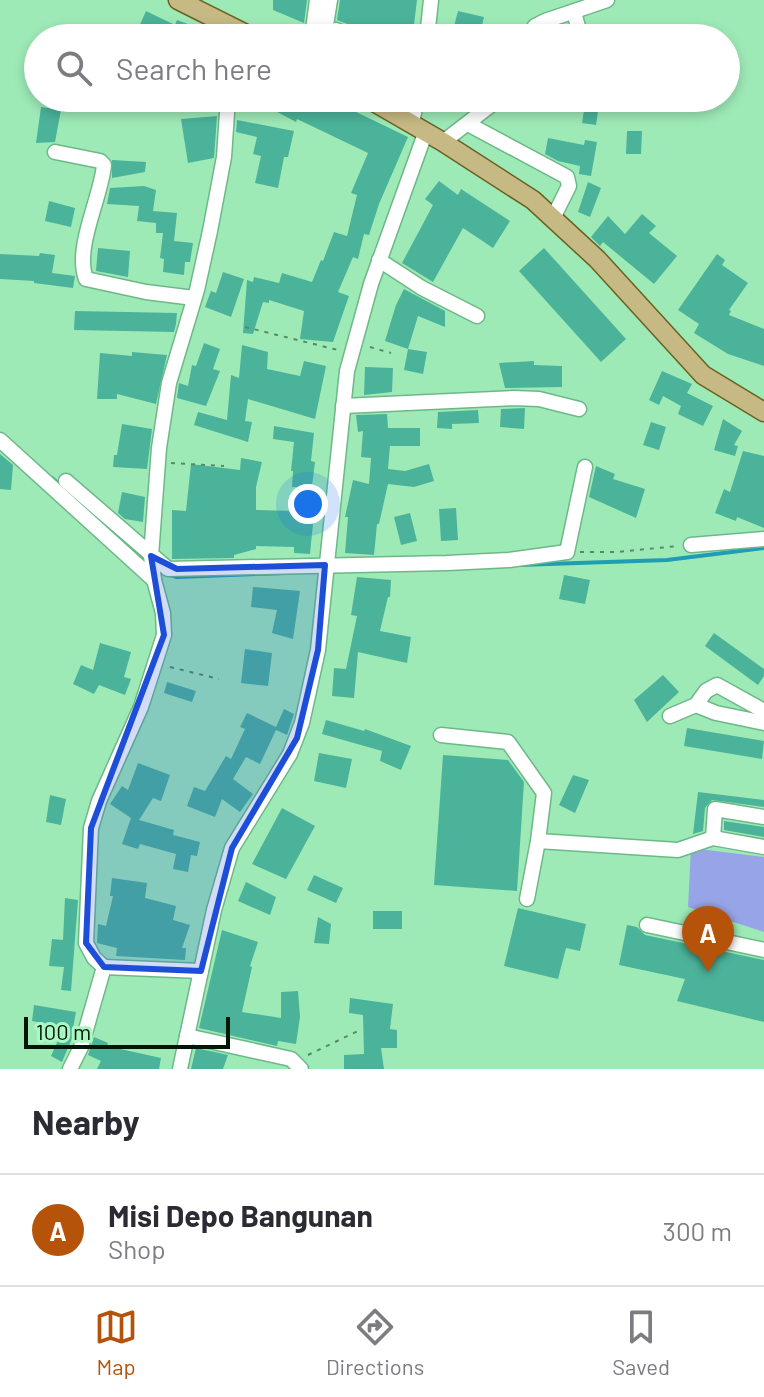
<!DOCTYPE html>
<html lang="en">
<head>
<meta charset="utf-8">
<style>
  body { margin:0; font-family:Barlow,sans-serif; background:#f2f2f3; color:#2b2b33 }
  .scale { position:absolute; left:24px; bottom:20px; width:206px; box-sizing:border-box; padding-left:8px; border:4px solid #001706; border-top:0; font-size:22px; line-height:28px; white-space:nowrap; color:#001706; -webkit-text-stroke:6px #abf8c4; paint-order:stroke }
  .you { position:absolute; left:308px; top:504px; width:28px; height:28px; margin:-20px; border:6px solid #fff; border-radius:50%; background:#1a73e8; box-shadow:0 0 0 12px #1a73e833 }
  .badge { display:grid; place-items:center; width:52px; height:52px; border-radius:50%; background:#b45309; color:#fff; font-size:26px; font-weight:700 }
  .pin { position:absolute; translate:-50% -66px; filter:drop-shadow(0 2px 4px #0008) }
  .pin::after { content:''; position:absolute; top:42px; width:28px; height:24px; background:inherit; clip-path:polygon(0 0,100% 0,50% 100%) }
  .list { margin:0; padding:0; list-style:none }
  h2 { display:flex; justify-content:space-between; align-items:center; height:104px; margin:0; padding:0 32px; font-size:34px }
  h2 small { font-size:26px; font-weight:400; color:#7c7c81 }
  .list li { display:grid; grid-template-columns:52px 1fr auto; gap:24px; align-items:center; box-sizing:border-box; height:112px; padding:0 32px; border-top:2px solid #e1e1e2 }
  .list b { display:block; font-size:30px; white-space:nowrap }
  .list p { margin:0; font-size:26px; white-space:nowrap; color:#7c7c81 }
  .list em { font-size:26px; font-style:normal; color:#7c7c81 }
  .icon { flex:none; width:44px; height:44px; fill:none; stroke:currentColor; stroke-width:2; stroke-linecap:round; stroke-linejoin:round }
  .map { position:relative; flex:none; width:764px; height:1069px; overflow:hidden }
  .search { position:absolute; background:#fff; box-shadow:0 4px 12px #0003; left:24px; right:24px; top:24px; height:88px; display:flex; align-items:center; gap:20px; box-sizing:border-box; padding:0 28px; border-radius:44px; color:#7c7c81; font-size:30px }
  .sheet { height:216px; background:#fff }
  nav { display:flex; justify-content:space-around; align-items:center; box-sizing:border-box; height:112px; border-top:2px solid #e1e1e2; background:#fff; font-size:22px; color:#7c7c81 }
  nav a { display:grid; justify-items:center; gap:4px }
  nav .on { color:#b45309 }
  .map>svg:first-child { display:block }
  .green { fill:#97a5e8 }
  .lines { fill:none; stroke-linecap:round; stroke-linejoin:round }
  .stream { stroke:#1e9db5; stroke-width:4 }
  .building { fill:#4bb39a }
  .minor-casing { stroke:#6db888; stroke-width:17 }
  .major-casing { stroke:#696222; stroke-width:21 }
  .path { stroke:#568a66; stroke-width:2; stroke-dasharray:4 6; stroke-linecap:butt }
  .minor { stroke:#fff; stroke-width:14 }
  .major { stroke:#c7b983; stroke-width:18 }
  .marked { fill:#1d4ed8; fill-opacity:0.2; stroke:#1d4ed8; stroke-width:6; stroke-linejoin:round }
</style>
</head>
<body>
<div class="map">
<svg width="764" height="1069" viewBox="0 0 764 1069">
  <rect width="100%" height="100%" fill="#9eeab7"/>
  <polygon class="green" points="691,848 764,857 764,932 688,907"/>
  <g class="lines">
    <g class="stream">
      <polyline points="52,478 147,563"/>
      <polyline points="519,565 667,560 764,548"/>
      <polyline points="157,571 177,577 283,573"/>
    </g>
  </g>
  <g class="building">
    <polygon points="273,0 307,0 304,23 273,10"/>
    <polygon points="340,0 417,0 413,33 350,25 337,20"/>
    <polygon points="146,11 175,25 177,20 196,27 192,38 163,38 139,27"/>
    <polygon points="458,11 484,17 479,38 451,38"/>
    <polygon points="251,98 327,98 408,137 379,204 369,235 364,234 358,259 353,257 338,292 349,296 333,342 300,339 304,311 269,300 269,303 263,302 253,334 243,333 247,280 253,282 254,277 279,283 282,273 312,282 321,260 323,261 334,232 347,236 357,195 351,193 368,153 297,119 296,122"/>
    <polygon points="586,98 600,98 596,125 582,123"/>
    <polygon points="41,107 61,110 55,142 36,143"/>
    <polygon points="217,116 214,158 188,163 181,119"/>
    <polygon points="237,120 294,131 288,157 284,157 278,188 255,183 261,156 253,154 257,137 236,132"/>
    <polygon points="627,131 642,131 641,154 626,154"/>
    <polygon points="548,138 584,145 585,140 597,142 591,176 579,174 580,166 558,161 545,154"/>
    <polygon points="112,160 146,162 145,172 112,178"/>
    <polygon points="439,181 458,195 461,189 510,221 493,248 463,228 433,282 402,263 433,205 425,199"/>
    <polygon points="588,182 601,188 590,217 578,212"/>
    <polygon points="144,186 156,190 153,211 177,213 174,241 193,243 190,262 185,262 184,275 163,272 164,259 160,258 163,233 156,233 156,223 137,221 139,206 107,204 110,188"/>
    <polygon points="49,201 75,208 71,227 45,221"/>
    <polygon points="642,214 656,226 649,233 677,256 654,284 603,242 600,246 591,237 608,216 625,234"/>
    <polygon points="98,248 130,251 128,277 96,271"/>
    <polygon points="544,248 626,339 601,362 519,271"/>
    <polygon points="40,253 55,255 52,273 75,276 73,288 34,283 34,281 0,279 0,254 39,256"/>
    <polygon points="717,254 725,260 722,265 748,283 729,310 731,311 729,315 764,329 764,366 728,354 694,333 699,324 678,310"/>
    <polygon points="223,272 244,279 231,317 205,307 211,291 216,293"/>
    <polygon points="404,289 445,311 445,327 418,316 408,349 385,341 396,305"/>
    <polygon points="75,311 177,313 176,324 174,332 74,330"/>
    <polygon points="204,343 220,349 213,369 220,371 206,406 177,398 179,383 188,386 192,365 196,366"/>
    <polygon points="242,345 268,352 267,369 300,376 304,361 326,366 315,419 248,399 245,421 252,422 248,442 194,425 198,412 227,420 231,375 239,378"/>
    <polygon points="408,349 427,352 423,374 404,370"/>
    <polygon points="132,352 167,355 156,404 117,394 117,399 97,399 100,353 132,356"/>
    <polygon points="534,361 534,365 562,366 562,387 505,388 499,363"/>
    <polygon points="365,367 393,368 392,392 364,395"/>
    <polygon points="662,371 692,384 687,393 713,406 703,426 678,414 681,406 663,396 659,405 649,400"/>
    <polygon points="525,408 524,429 500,427 501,409"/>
    <polygon points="478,410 479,423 452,424 452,429 437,428 438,412"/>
    <polygon points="387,414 388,428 420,428 420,446 390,446 388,469 405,471 429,464 434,481 414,487 388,484 379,524 377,524 374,555 345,553 348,517 345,517 353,480 369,484 371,458 361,457 363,431 358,432 356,415"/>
    <polygon points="723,419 742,431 734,445 738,446 735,456 714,450"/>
    <polygon points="651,422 666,427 659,450 643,445"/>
    <polygon points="122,424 152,429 147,469 113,467 114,455 117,455"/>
    <polygon points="274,426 314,433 311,461 315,462 311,494 316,494 310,554 294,553 294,547 256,546 256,549 234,555 234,558 172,559 172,510 186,511 191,464 240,470 241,458 262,462 256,487 256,510 295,511 296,487 292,487 293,471 291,471 294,442 273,439"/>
    <polygon points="743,451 764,456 764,528 737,517 736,521 715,513 724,489 730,492"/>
    <polygon points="0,454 13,465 11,490 0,489"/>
    <polygon points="596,466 615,474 613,479 645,489 636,518 589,497"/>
    <polygon points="122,492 145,497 143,522 125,519 118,513"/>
    <polygon points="456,508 458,540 441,541 439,509"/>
    <polygon points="410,513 417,541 401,545 394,517"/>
    <polygon points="564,575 590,580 585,604 559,599"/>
    <polygon points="357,577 391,580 390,597 388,597 380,631 411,637 407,663 358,652 354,698 332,696 334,668 346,669 357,616 351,615"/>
    <polygon points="253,587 300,591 293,639 272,633 277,610 251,607"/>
    <polygon points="714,633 764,669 764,676 758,685 705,646"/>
    <polygon points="100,643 131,652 124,677 131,679 125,695 99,685 94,694 73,684 81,665 93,670"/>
    <polygon points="245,649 272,653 268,686 241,683"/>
    <polygon points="663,675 679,692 647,722 634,700"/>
    <polygon points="167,682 196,691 192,702 164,693"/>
    <polygon points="284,709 294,714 287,735 276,730 260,764 246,757 233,779 253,794 240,812 222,799 215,817 187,806 194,787 205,791 226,756 231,759 245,729 240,727 247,713 276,727"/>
    <polygon points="326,720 364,731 365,729 411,746 401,770 380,761 382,751 322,734"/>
    <polygon points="687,728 764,741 762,759 684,746"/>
    <polygon points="319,753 352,759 346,788 314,781"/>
    <polygon points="443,755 508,760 524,782 517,891 434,885"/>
    <polygon points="138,763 170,775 161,801 153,798 139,820 174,830 173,835 200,842 197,856 191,855 188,872 173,869 176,854 140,844 138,849 122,844 131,818 110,804 122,786 128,790"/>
    <polygon points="573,775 589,780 575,813 559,805"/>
    <polygon points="698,792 764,800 764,807 712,800 705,808 703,831 693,834"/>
    <polygon points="50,795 66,799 61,825 46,822"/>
    <polygon points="282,808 315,826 286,879 252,864"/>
    <polygon points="724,821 764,827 764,837 724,830"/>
    <polygon points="314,875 343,888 336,903 307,890"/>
    <polygon points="112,878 147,883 145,898 176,906 173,920 190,925 182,948 186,948 185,960 116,956 117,948 97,943 98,924 106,926 113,896 110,896"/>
    <polygon points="246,882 276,897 270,915 238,901"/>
    <polygon points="65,898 78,900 71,991 61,990 64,967 49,966 52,939 63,940"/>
    <polygon points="518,908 586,924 580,951 566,948 558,979 504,966"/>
    <rect x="373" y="911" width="29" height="18"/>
    <polygon points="318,917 331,924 329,944 314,943"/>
    <polygon points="627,925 637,927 645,935 764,960 764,1022 677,1001 685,979 619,965"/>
    <polygon points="222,930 258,942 250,966 252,967 242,1012 281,1018 281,992 298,991 300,1017 296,1044 278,1041 277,1046 199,1028"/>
    <polygon points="350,998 393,1004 390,1029 397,1030 397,1048 381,1048 384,1069 344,1069 344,1055 364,1054 363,1015 349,1013"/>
    <polygon points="34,1005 76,1012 73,1028 76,1029 62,1062 51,1056 64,1027 32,1021"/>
    <polygon points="94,1037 108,1043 107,1046 161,1058 159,1069 97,1069 101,1061 88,1055"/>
    <polygon points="196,1048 228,1055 223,1069 191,1069"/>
  </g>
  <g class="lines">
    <g class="minor-casing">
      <g id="minor">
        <polyline points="574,12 581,38"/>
        <polyline points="312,38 317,0"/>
        <polyline points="324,38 330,0"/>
        <polyline points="334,38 336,30 354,38"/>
        <polyline points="427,38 431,0"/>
        <polyline points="528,38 535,26 545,21 607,0"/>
        <polyline points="412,123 417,98"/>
        <polyline points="468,124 567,177 569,186 554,216"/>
        <polyline points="443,142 500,98"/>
        <path d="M 55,152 L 100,161 L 104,165 C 101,198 74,248 86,279 L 146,292 L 194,298"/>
        <polyline points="379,260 422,288 477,316"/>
        <polyline points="343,406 513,398 539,399 579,409"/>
        <polyline points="0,440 154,580"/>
        <polyline points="66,481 168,569 447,563 509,560 567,552 585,467"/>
        <polyline points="691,545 764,539"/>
        <polyline points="696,705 716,713 764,723"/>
        <polyline points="670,716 696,705 706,691 717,685 764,711"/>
        <polyline points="441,735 508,742 544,793 538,841"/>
        <polyline points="713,838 715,809 764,817"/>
        <polyline points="527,899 538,841 678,850 713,838 764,847"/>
        <polyline points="647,925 764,950"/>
        <polyline points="104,967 94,958 86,943 91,828 99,801 141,707 164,635 163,613 154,580 151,556 159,448 169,383 197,290 210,231 224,157 228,98"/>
        <polyline points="187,1036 291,1059 301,1069"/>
        <polyline points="70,1069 81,1047 104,967 201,971"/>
        <polyline points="180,1069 214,910 232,848 290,754 302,723 318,650 347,371 371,284 426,131"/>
      </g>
    </g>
    <g class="major-casing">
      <g id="major">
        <polyline points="178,0 254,38"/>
        <polyline points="367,98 443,142 533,200 597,259 703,375 764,412"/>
      </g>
    </g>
    <g class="path">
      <polyline points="245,327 338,350"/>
      <polyline points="370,347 391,353"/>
      <polyline points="171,463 224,466"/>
      <polyline points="580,552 617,552 678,546"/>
      <polyline points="170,667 219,679"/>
      <polyline points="308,1055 360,1030"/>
    </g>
    <use href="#minor" class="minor"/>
    <use href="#major" class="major"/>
  </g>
  <path class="marked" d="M 151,556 L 177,569 L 325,565 L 318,650 L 297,738 L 232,848 L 201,971 L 104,967 L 86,943 L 91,828 L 164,635 Z"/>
</svg>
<div class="scale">100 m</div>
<div class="you"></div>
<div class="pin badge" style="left:708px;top:972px">A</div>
<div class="search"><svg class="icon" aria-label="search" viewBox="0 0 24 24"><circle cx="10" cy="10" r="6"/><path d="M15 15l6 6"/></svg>Search here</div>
</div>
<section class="sheet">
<h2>Nearby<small></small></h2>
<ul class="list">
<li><span class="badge">A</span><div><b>Misi Depo Bangunan</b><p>Shop</p></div><em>300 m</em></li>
</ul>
</section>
<nav>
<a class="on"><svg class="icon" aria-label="map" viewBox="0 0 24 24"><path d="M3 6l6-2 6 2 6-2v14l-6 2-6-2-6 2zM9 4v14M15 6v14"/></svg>Map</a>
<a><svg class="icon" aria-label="directions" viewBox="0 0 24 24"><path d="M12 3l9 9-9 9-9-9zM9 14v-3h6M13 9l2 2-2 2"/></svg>Directions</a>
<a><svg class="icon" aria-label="saved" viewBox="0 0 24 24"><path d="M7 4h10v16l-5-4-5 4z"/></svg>Saved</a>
</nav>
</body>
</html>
